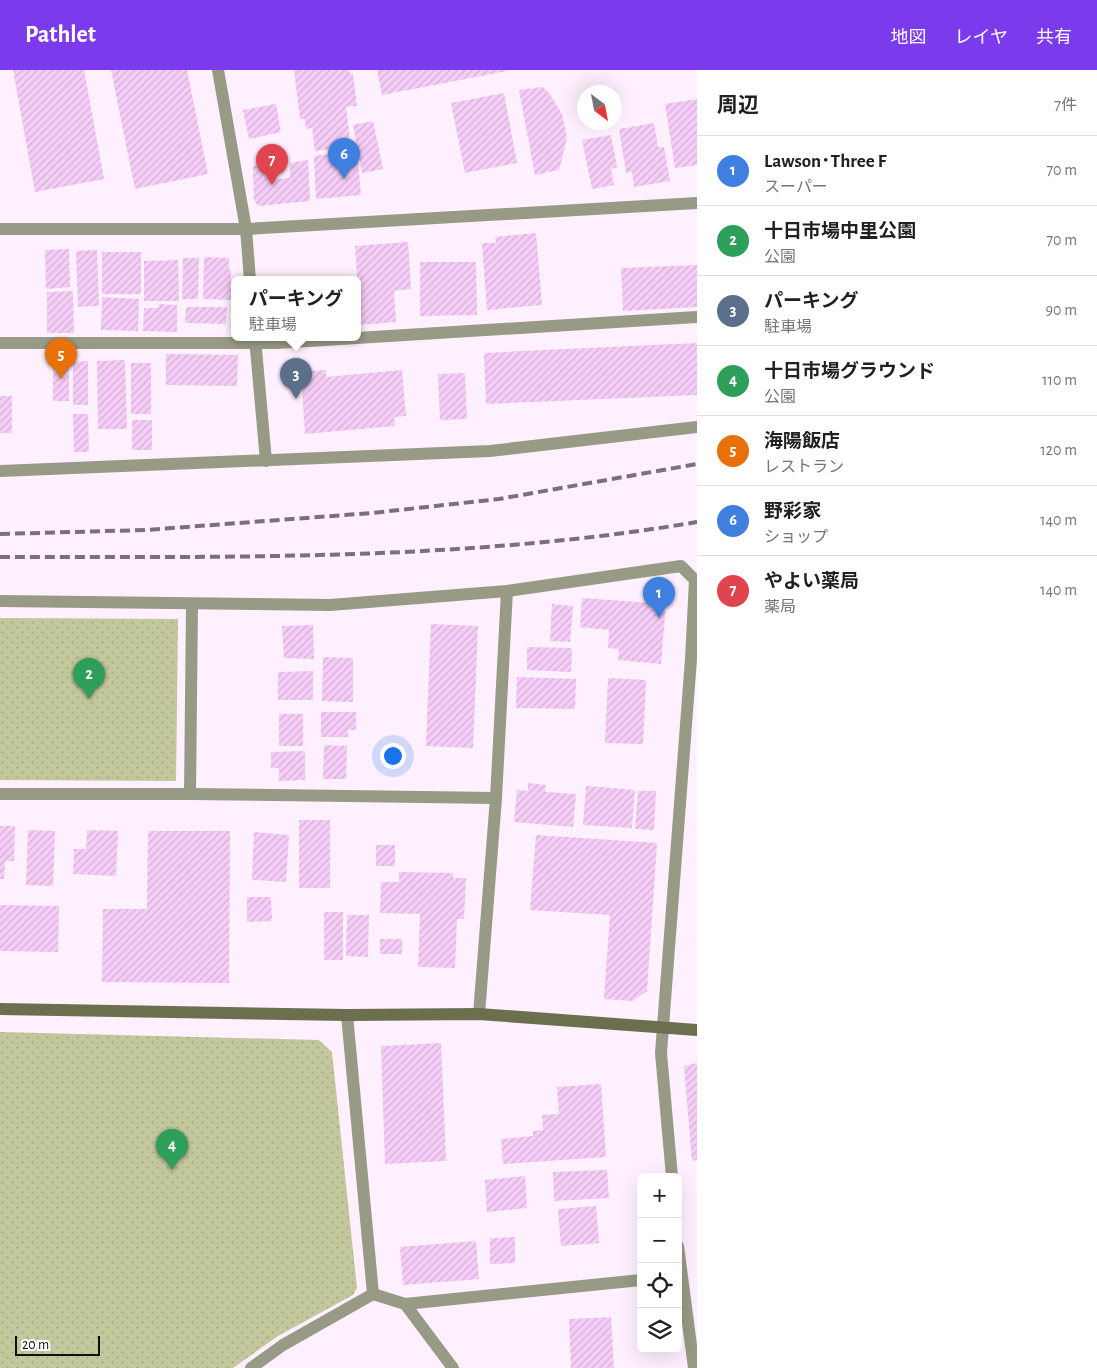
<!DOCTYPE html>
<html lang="ja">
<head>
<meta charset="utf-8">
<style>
  body { margin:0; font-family:"Alegreya Sans","Noto Sans JP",sans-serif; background:#f6f6f6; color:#202124 }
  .controls { position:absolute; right:15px; bottom:15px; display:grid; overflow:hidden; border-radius:8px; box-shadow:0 5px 20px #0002 }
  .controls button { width:45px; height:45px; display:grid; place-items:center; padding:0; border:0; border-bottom:1px solid #e0e0e0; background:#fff; color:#202124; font:25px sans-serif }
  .compass { position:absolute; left:577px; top:15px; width:45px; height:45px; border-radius:50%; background:#fff; box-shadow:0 5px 20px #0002; rotate:148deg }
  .scale { position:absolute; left:15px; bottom:12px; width:85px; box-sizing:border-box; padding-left:5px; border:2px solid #140c14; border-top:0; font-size:14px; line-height:18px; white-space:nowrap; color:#140c14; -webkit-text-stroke:4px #fff; paint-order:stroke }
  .you { position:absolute; left:392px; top:685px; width:18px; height:18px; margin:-12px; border:4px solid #fff; border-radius:50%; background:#1a73e8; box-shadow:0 0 0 8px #1a73e833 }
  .badge { display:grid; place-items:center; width:32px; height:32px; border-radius:50%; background:#7c3aed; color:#fff; font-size:16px; font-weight:700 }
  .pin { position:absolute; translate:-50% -41px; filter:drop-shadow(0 1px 2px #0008) }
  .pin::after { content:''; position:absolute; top:26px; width:18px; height:15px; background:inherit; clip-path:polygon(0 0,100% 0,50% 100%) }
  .popup { position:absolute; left:231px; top:206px; width:130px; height:65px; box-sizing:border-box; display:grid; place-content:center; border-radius:8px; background:#fff; filter:drop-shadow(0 1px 4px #0005); font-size:16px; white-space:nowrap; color:#757577 }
  .popup b { font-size:19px; color:#202124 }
  .popup::after { content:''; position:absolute; left:50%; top:100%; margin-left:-10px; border:10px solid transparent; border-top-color:#fff }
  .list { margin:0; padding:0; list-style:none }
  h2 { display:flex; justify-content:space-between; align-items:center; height:65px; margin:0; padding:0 20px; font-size:21px }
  h2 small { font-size:16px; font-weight:400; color:#757577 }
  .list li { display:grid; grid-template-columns:32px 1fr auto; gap:15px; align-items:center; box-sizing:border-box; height:70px; padding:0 20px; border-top:1px solid #e0e0e0 }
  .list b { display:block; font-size:19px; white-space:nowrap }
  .list p { margin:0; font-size:16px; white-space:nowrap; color:#757577 }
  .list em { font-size:16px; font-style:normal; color:#757577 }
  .icon { flex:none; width:28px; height:28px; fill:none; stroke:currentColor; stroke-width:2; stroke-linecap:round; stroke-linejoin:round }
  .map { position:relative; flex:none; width:697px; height:1298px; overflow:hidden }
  header { display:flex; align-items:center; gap:30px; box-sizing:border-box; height:70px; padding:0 25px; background:#7c3aed; color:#fff }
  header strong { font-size:24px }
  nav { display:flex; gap:28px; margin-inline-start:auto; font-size:18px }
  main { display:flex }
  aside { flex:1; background:#fff }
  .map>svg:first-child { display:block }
  .grass { fill:url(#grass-dots) }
  .building { fill:url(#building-hatch) }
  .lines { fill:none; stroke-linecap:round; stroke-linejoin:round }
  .street { stroke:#979a84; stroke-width:12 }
  .secondary { stroke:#6b6f4e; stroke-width:12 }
  .rail { stroke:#7a6f7a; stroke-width:4; stroke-dasharray:10 5; stroke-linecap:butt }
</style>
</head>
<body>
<header>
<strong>Pathlet</strong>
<nav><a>地図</a><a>レイヤ</a><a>共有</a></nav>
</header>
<main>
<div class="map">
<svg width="697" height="1298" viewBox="0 0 697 1298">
  <defs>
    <pattern id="grass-dots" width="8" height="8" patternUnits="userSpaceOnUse" patternTransform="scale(1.25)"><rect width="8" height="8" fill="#c2c89b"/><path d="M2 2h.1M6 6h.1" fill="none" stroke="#a6ab85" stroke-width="1.8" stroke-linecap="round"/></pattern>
    <pattern id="building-hatch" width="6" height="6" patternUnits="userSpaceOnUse" patternTransform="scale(1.25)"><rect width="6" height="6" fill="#f6cdf7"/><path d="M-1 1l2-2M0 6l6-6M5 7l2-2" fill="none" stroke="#d2afd3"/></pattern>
  </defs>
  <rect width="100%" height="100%" fill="#fef0fe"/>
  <g class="grass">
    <polygon points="0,548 178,549 176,711 0,710"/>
    <polygon points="0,962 319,970 332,982 357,1218 353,1225 278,1266 233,1298 0,1298"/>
  </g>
  <g class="building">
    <polygon points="13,0 84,0 104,109 35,122"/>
    <polygon points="111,0 187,0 208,104 135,119"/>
    <polygon points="294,0 349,0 350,4 353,4 357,36 346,37 351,77 315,81 312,58 306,59 305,49 300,49"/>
    <polygon points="377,0 506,0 507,1 382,25"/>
    <polygon points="543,17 549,23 562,44 567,68 559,100 535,105 519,20"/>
    <polygon points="504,23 517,93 465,103 451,33"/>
    <polygon points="697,29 697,95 675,98 665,34"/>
    <polygon points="276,34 281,62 249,69 243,40"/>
    <polygon points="373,51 383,99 362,103 353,55"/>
    <polygon points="654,53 658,77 664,77 670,111 634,117 632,102 626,103 619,59"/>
    <polygon points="611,65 617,97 611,99 614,115 592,119 582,70"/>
    <polygon points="357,80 361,125 316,129 314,86"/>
    <polygon points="308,90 310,131 258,136 254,130 253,96 272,95 274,109 290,108 290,93"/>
    <polygon points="536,163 542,235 487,240 482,173 496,173 495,167"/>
    <polygon points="408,172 411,219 394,221 396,252 360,255 355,176"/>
    <polygon points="69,179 70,217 46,219 45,180"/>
    <polygon points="97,180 99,236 78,237 76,181"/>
    <rect x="102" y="182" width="39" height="42"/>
    <polygon points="204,187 229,188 229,200 231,199 231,230 203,229"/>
    <polygon points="183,188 199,188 198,229 182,229"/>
    <polygon points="178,190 179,231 144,231 144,191"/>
    <polygon points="420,192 476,192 477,245 420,246"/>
    <polygon points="697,195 697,237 623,241 621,198"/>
    <polygon points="73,221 74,263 47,263 47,222"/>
    <polygon points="102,227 139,229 138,261 101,260"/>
    <polygon points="159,234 177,235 177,262 143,261 144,238 159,238"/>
    <polygon points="186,237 227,237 226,254 185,253"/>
    <polygon points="697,273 697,325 486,334 484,283"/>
    <polygon points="166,284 238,285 237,316 166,315"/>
    <polygon points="69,290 69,331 53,331 53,291"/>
    <polygon points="125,290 127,359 98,359 97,291"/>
    <polygon points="88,291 88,335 73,335 73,292"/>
    <rect x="131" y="293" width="20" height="51"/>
    <polygon points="326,300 326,307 402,300 406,346 394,347 395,356 305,364 302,320 298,320 296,302"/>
    <polygon points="465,303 467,349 440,350 438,304"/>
    <rect x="0" y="326" width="12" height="37"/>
    <polygon points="73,344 88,344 89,382 74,382"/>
    <rect x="132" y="350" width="20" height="30"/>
    <polygon points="582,528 666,534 661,594 618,590 619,579 608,578 609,560 580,557"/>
    <polygon points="552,534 573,536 570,572 550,571"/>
    <polygon points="431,554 478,556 473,678 426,676"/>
    <polygon points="313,555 314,589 284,588 282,556"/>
    <polygon points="527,577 572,578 571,602 527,600"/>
    <polygon points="323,587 353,588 353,632 322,631"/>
    <polygon points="313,601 313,630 278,630 278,602"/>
    <polygon points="517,607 576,609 575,639 516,638"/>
    <polygon points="608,608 646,610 643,674 605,673"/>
    <polygon points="321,642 356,642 356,660 348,660 348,667 321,667"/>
    <rect x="279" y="644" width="24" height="32"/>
    <polygon points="324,675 347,676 346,709 323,709"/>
    <polygon points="305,681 305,710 279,711 279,698 271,698 271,682"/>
    <polygon points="528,713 546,715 545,722 576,724 573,757 514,752 517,720 528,721"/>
    <polygon points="586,716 635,720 632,758 583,755"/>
    <polygon points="638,721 656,721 654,760 635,759"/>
    <rect x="299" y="750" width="31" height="68"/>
    <polygon points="0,756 15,756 14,791 5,791 4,809 0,809"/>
    <polygon points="28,760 55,761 53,816 26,815"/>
    <polygon points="87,760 118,761 116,806 73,804 74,779 86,779"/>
    <polygon points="148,761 230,761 229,913 102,912 103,839 147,839"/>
    <polygon points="254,762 289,765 286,812 252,810"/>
    <polygon points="536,765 657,773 647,921 633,931 604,929 610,845 530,840"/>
    <rect x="376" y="775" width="19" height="21"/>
    <polygon points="399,802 453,803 453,808 466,808 464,849 457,849 455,898 418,897 420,844 380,843 381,812 399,812"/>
    <polygon points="247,827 271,827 272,851 247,852"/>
    <polygon points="0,835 59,836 58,882 0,881"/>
    <rect x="324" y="842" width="19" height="48"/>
    <polygon points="347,845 369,845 368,887 346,886"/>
    <rect x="380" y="869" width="22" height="15"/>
    <polygon points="441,973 446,1091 385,1094 381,976"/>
    <polygon points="697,993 697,1090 692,1091 684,996"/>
    <polygon points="601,1014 606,1087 503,1094 501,1069 533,1066 533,1061 543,1060 542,1045 559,1044 557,1017"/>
    <polygon points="607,1100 609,1128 554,1131 553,1102"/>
    <polygon points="525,1106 527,1138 487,1142 485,1110"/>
    <polygon points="596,1136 599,1173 561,1176 558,1139"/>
    <polygon points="515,1167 515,1193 490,1194 490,1168"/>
    <polygon points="476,1171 479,1209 403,1215 400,1177"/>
    <polygon points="611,1247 614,1298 571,1298 569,1249"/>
  </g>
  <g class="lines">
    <g class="street">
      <polyline points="218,0 246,159 250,210"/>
      <polyline points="0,159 246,159 697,133"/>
      <polyline points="255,268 266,391"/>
      <polyline points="0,273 277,273 697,247"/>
      <polyline points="0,401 490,381 697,357"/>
      <polyline points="0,531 330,535 507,521 681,496 695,510 691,589 661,983 672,1107"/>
      <polyline points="0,724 190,724 496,728"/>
      <polyline points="190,724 192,535"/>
      <polyline points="479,944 496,728 507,521"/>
      <polyline points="347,945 373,1224"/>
      <polyline points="678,1176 694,1298"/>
      <polyline points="405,1234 641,1210"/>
      <polyline points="251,1298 283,1275 373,1224 405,1234 453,1298"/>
    </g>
    <polyline class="secondary" points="0,939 347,945 479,944 697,960"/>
    <g class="rail">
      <polyline points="0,464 145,460 372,443 499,429 697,394"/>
      <path d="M 0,487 C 232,487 468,491 697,452"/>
    </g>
  </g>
</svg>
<div class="controls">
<button>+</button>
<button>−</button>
<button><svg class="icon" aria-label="locate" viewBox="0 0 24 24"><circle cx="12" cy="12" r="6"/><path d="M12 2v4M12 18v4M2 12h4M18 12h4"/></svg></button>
<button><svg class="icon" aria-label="layers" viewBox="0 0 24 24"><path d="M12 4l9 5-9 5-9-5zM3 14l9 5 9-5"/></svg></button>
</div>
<svg class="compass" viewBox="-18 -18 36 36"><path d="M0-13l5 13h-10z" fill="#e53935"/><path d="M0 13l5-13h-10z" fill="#757577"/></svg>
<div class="scale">20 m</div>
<div class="you"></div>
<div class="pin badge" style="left:659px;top:548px;background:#3f7fe0">1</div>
<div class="pin badge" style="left:89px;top:629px;background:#2e9e5b">2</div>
<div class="pin badge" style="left:296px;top:329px;background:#5c6f8a">3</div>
<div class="popup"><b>パーキング</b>駐車場</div>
<div class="pin badge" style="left:172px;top:1100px;background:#2e9e5b">4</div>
<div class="pin badge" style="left:61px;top:309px;background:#e8710a">5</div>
<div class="pin badge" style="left:344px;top:109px;background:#3f7fe0">6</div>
<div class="pin badge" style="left:272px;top:115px;background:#e0444e">7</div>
</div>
<aside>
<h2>周辺<small>7件</small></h2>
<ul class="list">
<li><span class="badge" style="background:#3f7fe0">1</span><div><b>Lawson･Three F</b><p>スーパー</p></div><em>70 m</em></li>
<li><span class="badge" style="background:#2e9e5b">2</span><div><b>十日市場中里公園</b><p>公園</p></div><em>70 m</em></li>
<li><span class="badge" style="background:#5c6f8a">3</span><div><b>パーキング</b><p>駐車場</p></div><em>90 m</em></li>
<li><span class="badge" style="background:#2e9e5b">4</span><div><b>十日市場グラウンド</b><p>公園</p></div><em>110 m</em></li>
<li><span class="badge" style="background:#e8710a">5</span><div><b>海陽飯店</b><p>レストラン</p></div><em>120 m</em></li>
<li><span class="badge" style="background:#3f7fe0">6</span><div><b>野彩家</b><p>ショップ</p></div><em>140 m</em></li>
<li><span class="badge" style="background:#e0444e">7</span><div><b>やよい薬局</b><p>薬局</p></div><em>140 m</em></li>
</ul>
</aside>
</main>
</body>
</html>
